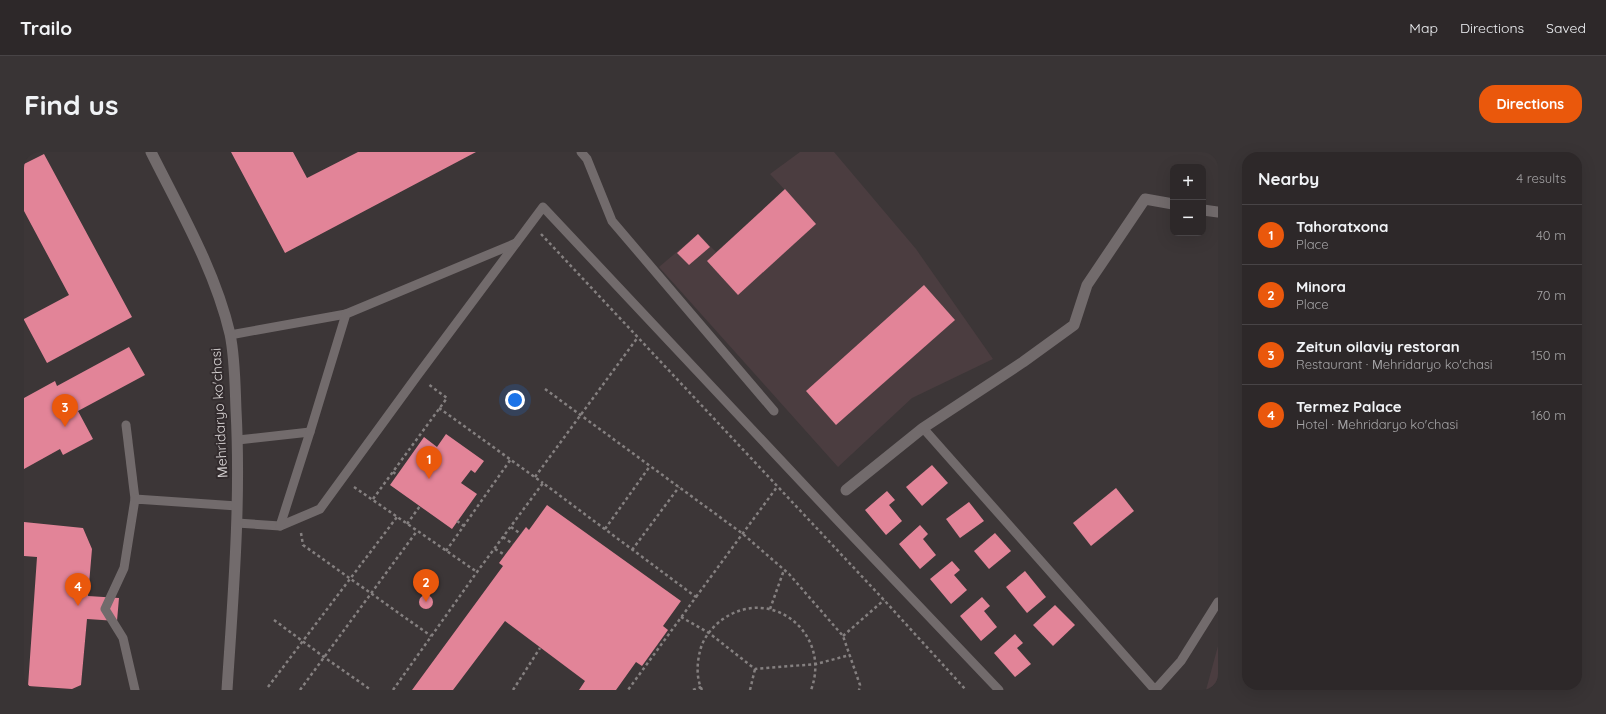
<!DOCTYPE html>
<html lang="en">
<head>
<meta charset="utf-8">
<style>
  body { margin:0; font-family:Quicksand,sans-serif; background:#393435; color:#f1f3f6 }
  .controls { position:absolute; right:12px; top:12px; display:grid; overflow:hidden; border-radius:8px; box-shadow:0 4px 16px #0002 }
  .controls button { width:36px; height:36px; display:grid; place-items:center; padding:0; border:0; border-bottom:1px solid #484446; background:#2d2829; color:#f1f3f6; font:20px sans-serif }
  .you { position:absolute; left:491px; top:248px; width:14px; height:14px; margin:-10px; border:3px solid #fff; border-radius:50%; background:#1a73e8; box-shadow:0 0 0 6px #1a73e833 }
  .badge { display:grid; place-items:center; width:26px; height:26px; border-radius:50%; background:#ea580c; color:#fff; font-size:13px; font-weight:700 }
  .pin { position:absolute; translate:-50% -33px; filter:drop-shadow(0 1px 2px #0008) }
  .pin::after { content:''; position:absolute; top:21px; width:14px; height:12px; background:inherit; clip-path:polygon(0 0,100% 0,50% 100%) }
  .list { margin:0; padding:0; list-style:none }
  h2 { display:flex; justify-content:space-between; align-items:center; height:52px; margin:0; padding:0 16px; font-size:17px }
  h2 small { font-size:13px; font-weight:400; color:#a7a6a8 }
  .list li { display:grid; grid-template-columns:26px 1fr auto; gap:12px; align-items:center; box-sizing:border-box; height:60px; padding:0 16px; border-top:1px solid #484446 }
  .list b { display:block; font-size:15px; white-space:nowrap }
  .list p { margin:0; font-size:13px; white-space:nowrap; color:#a7a6a8 }
  .list em { font-size:13px; font-style:normal; color:#a7a6a8 }
  .map { position:relative; flex:none; width:1194px; height:538px; overflow:hidden; border-radius:16px }
  header { display:flex; align-items:center; gap:24px; box-sizing:border-box; height:56px; padding:0 20px; background:#2d2829; border-bottom:1px solid #484446 }
  header strong { font-size:19px }
  nav { display:flex; gap:22px; margin-inline-start:auto; font-size:14px }
  .intro { display:flex; align-items:center; justify-content:space-between; box-sizing:border-box; height:96px; padding:0 24px }
  h1 { margin:0; font-size:28px }
  .button { padding:10px 18px; border-radius:16px; background:#ea580c; color:#fff; font-size:14px; font-weight:700 }
  main { display:flex; gap:24px; padding:0 24px }
  aside { flex:1; background:#2d2829; border-radius:16px; box-shadow:0 4px 16px #0002 }
  .map>svg:first-child { display:block }
  .built { fill:#4b3d40 }
  .building { fill:#e28498 }
  .lines { fill:none; stroke-linecap:round; stroke-linejoin:round }
  .path { stroke:#858080; stroke-width:2.5; stroke-dasharray:3 3; stroke-linecap:butt }
  .service { stroke:#726b6c; stroke-width:9 }
  .minor { stroke:#726b6c; stroke-width:11 }
  .secondary { stroke:#726b6c; stroke-width:11 }
  .labels { text-anchor:middle; dominant-baseline:central; stroke-width:4; stroke-linejoin:round; paint-order:stroke }
  .street-label { font-size:14px; fill:#dbd7d7; stroke:#322b2d }
</style>
</head>
<body>
<header>
<strong>Trailo</strong>
<nav><a>Map</a><a>Directions</a><a>Saved</a></nav>
</header>
<div class="intro"><h1>Find us</h1><a class="button">Directions</a></div>
<main>
<div class="map">
<svg width="1194" height="538" viewBox="0 0 1194 538">
  <rect width="100%" height="100%" fill="#3c3637"/>
  <g class="built">
    <polygon points="776,0 810,0 892,97 969,207 888,246 814,315 635,115 674,82 692,100 761,38 746,22"/>
    <polygon points="1194,494 1194,538 1182,538"/>
  </g>
  <g class="building">
    <polygon points="207,0 269,0 283,26 334,0 452,0 261,101"/>
    <polygon points="20,2 108,165 23,211 0,168 0,167 45,143 0,59 0,12"/>
    <polygon points="761,37 792,72 714,143 683,109"/>
    <polygon points="674,82 686,95 665,113 653,101"/>
    <polygon points="900,133 931,168 812,273 782,239"/>
    <polygon points="105,195 121,223 54,259 69,287 39,303 36,297 0,317 0,246 31,229 33,234"/>
    <polygon points="422,282 460,309 451,321 447,318 437,331 453,342 428,377 366,333 400,285 413,295"/>
    <polygon points="908,313 924,331 898,354 882,335"/>
    <polygon points="1092,336 1110,359 1067,394 1049,371"/>
    <polygon points="863,339 871,348 865,353 878,369 862,383 841,358"/>
    <polygon points="945,350 960,369 936,386 922,367"/>
    <polygon points="523,353 657,449 639,474 644,478 618,514 612,510 592,538 555,538 561,529 481,469 429,538 388,538 479,414 475,411 502,375 505,378"/>
    <polygon points="0,370 59,376 68,397 64,444 95,446 93,469 63,467 57,533 48,537 4,534 13,405 0,404"/>
    <polygon points="896,373 904,382 899,387 912,403 896,417 875,392"/>
    <polygon points="971,381 987,399 965,417 950,399"/>
    <polygon points="928,409 936,418 930,423 943,438 927,452 906,427"/>
    <polygon points="1001,419 1022,445 1003,461 982,435"/>
    <circle cx="402" cy="450" r="7"/>
    <polygon points="958,445 966,454 960,459 973,475 957,489 936,464"/>
    <polygon points="1031,453 1051,473 1029,494 1009,473"/>
    <polygon points="991,482 999,491 993,496 1007,512 991,525 970,501"/>
  </g>
  <g class="lines">
    <g class="path">
      <polyline points="517,82 860,448 942,538"/>
      <polyline points="521,237 719,382 765,422 819,484 836,533 835,538"/>
      <polyline points="415,256 519,331"/>
      <polyline points="369,320 373,323"/>
      <polyline points="511,325 614,185"/>
      <polyline points="330,335 453,420"/>
      <polyline points="349,347 423,246 404,232"/>
      <polyline points="433,369 440,374"/>
      <polyline points="383,372 396,354"/>
      <polyline points="487,375 497,382"/>
      <polyline points="581,377 626,314"/>
      <polyline points="277,381 279,393 407,484"/>
      <polyline points="479,385 489,392"/>
      <polyline points="471,397 481,403"/>
      <polyline points="608,398 655,335"/>
      <polyline points="422,399 487,307"/>
      <polyline points="672,445 753,335"/>
      <polyline points="746,457 760,418"/>
      <polyline points="657,465 685,481 731,517 792,512 826,503"/>
      <polyline points="250,468 300,505 347,538"/>
      <polyline points="819,484 860,448"/>
      <polyline points="244,535 373,365"/>
      <polyline points="276,538 393,379"/>
      <polyline points="369,538 453,420 519,331 672,445 604,538"/>
      <polyline points="489,538 516,496"/>
      <polyline points="669,538 677,535"/>
      <path d="M 678,538 C 672,526 673,511 676,499 C 679,486 688,475 699,467 C 748,433 808,482 787,538"/>
      <polyline points="726,538 731,517"/>
    </g>
    <g class="service">
      <polyline points="557,0 563,7 588,69 750,259"/>
      <polyline points="206,183 322,162"/>
      <polyline points="102,273 111,347"/>
      <polyline points="899,276 1131,538"/>
      <polyline points="214,288 286,280"/>
      <polyline points="213,371 256,374 296,357 393,224 519,55 814,369 975,538"/>
      <polyline points="256,374 286,280 322,162 492,91"/>
      <polyline points="111,538 99,486 81,457 100,416 111,347 213,354"/>
      <polyline points="1131,538 1157,509 1194,450"/>
    </g>
    <g class="minor">
      <polyline points="1179,58 1194,60"/>
      <polyline points="822,338 899,276 999,210 1050,173 1063,133 1121,47 1149,52"/>
    </g>
    <path class="secondary" d="M 127,0 C 156,58 191,118 206,182 C 211,206 211,233 212,258 C 217,351 209,445 203,538"/>
  </g>
  <g class="labels">
    <g class="street-label">
      <text transform="translate(195 261) rotate(-93)">Мehridaryo ko'chasi</text>
    </g>
  </g>
</svg>
<div class="controls">
<button>+</button>
<button>−</button>
</div>
<div class="you"></div>
<div class="pin badge" style="left:405px;top:327px">1</div>
<div class="pin badge" style="left:402px;top:450px">2</div>
<div class="pin badge" style="left:41px;top:275px">3</div>
<div class="pin badge" style="left:54px;top:454px">4</div>
</div>
<aside>
<h2>Nearby<small>4 results</small></h2>
<ul class="list">
<li><span class="badge">1</span><div><b>Tahoratxona</b><p>Place</p></div><em>40 m</em></li>
<li><span class="badge">2</span><div><b>Minora</b><p>Place</p></div><em>70 m</em></li>
<li><span class="badge">3</span><div><b>Zeitun oilaviy restoran</b><p>Restaurant · Мehridaryo ko'chasi</p></div><em>150 m</em></li>
<li><span class="badge">4</span><div><b>Termez Palace</b><p>Hotel · Мehridaryo ko'chasi</p></div><em>160 m</em></li>
</ul>
</aside>
</main>
</body>
</html>
